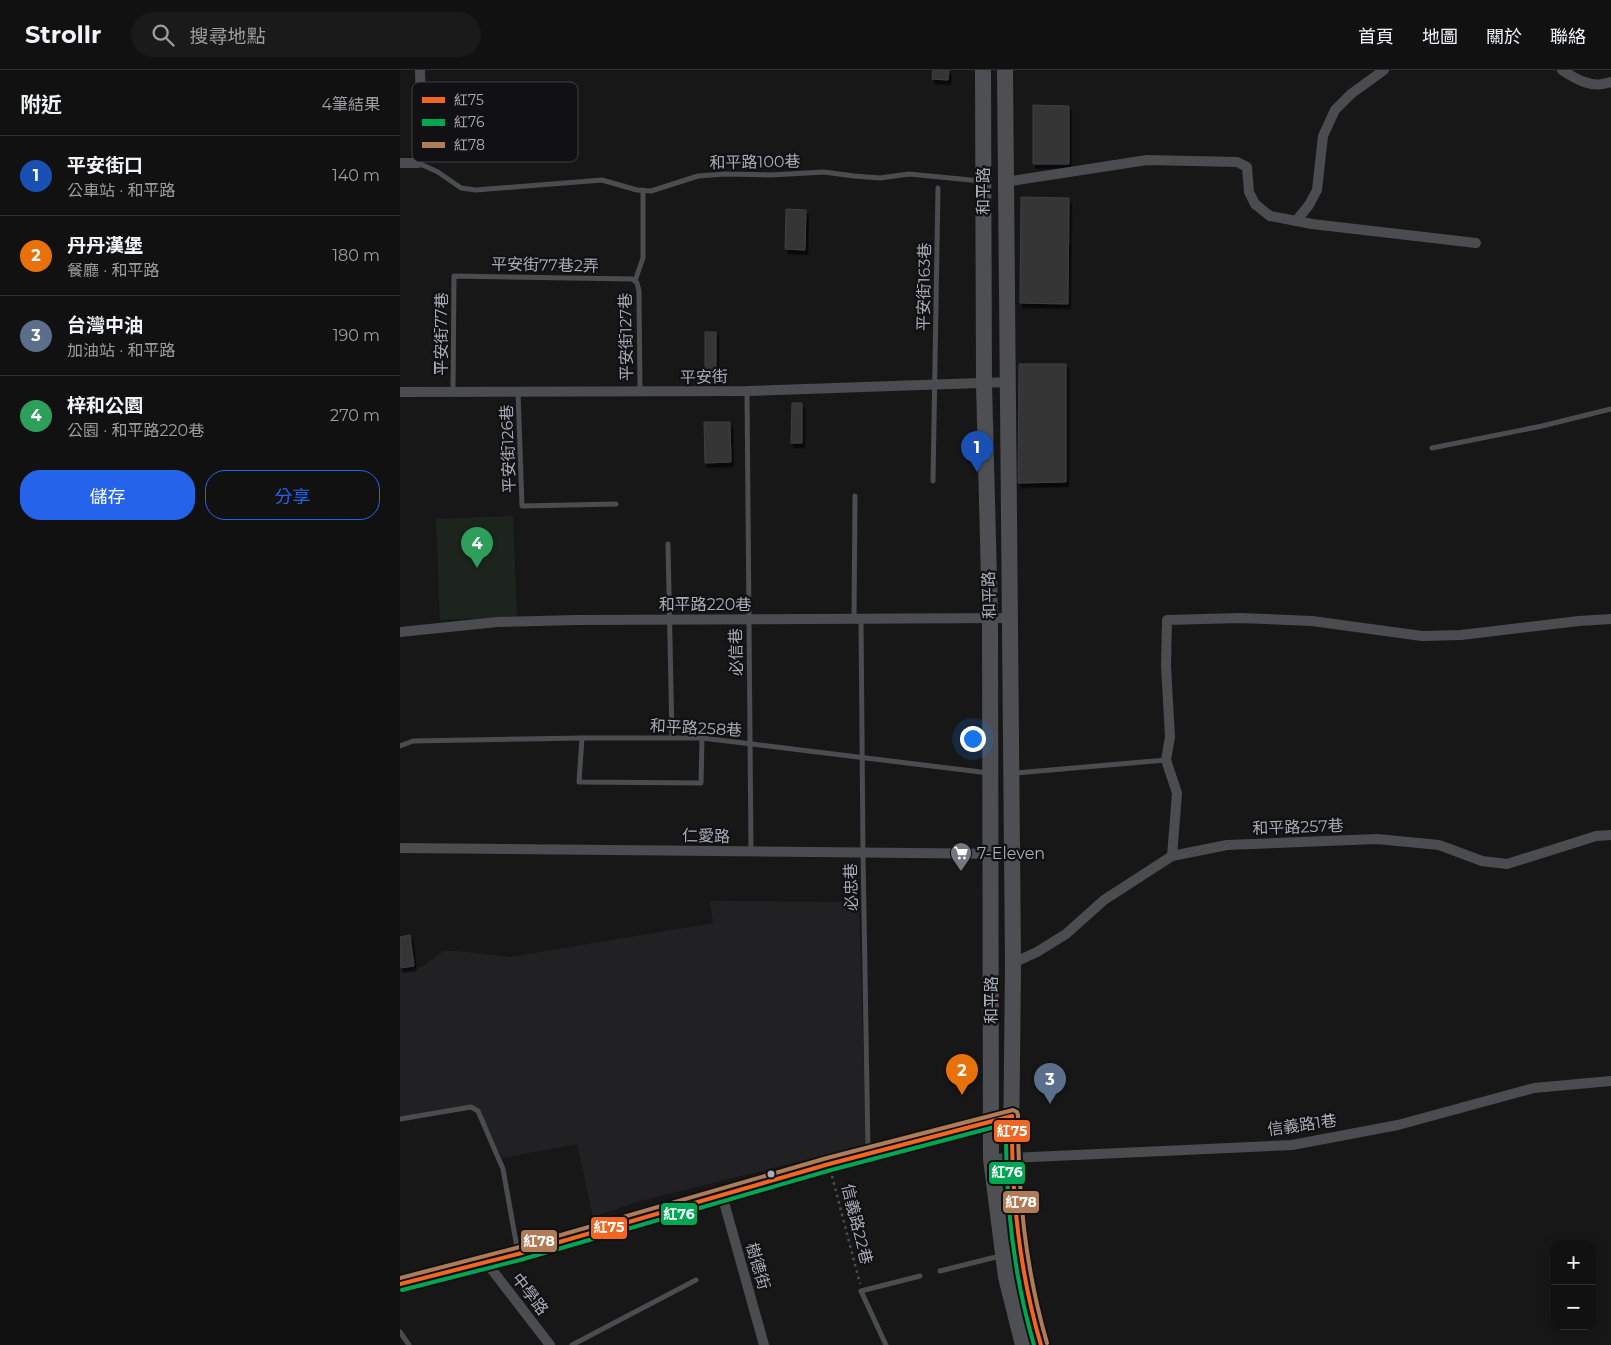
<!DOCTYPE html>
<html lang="zh-TW">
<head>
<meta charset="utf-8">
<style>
  body { margin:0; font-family:Montserrat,"Noto Sans TC",sans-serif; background:#1a1a1a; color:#f1f3f6 }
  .controls { position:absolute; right:15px; bottom:15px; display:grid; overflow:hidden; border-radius:10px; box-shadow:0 2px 12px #0003 }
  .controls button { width:45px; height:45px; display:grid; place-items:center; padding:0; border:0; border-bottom:1px solid #303131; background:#111; color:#f1f3f6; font:25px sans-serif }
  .you { position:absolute; left:572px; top:668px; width:18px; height:18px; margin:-12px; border:4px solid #fff; border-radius:50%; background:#1a73e8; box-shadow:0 0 0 8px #1a73e833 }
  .badge { display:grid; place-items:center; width:32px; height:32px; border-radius:50%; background:#2563eb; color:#fff; font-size:16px; font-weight:700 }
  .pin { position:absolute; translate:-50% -41px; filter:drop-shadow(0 1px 2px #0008) }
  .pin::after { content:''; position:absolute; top:26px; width:18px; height:15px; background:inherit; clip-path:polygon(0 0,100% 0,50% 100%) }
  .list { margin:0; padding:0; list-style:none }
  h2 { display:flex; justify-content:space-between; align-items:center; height:65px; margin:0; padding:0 20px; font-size:21px }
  h2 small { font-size:16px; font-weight:400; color:#9c9d9f }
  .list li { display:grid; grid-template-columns:32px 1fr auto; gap:15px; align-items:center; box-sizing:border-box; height:80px; padding:0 20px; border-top:1px solid #303131 }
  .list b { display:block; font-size:19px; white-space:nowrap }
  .list p { margin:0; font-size:16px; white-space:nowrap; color:#9c9d9f }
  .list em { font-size:16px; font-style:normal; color:#9c9d9f }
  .actions { display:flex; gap:10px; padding:15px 20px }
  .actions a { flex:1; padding:11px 0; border:1px solid #2563eb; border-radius:20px; text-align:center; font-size:18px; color:#2563eb }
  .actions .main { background:#2563eb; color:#fff }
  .icon { flex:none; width:28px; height:28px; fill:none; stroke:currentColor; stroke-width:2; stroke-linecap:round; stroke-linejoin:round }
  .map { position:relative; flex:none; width:1211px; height:1275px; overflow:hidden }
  header { display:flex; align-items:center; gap:30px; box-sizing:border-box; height:70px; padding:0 25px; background:#111; border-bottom:1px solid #303131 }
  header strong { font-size:24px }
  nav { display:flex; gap:28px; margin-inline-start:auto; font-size:18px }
  .search { width:350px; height:45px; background:#1a1a1a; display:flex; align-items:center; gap:12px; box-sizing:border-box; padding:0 18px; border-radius:28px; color:#9c9d9f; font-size:19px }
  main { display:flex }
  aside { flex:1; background:#111 }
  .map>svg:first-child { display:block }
  .built { fill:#212123 }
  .green { fill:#1d241e }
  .building { fill:#353536; stroke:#3f4043; filter:url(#shadow) }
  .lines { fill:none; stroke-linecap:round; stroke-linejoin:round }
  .path { stroke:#4d4e52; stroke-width:2.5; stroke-dasharray:2.5 4; stroke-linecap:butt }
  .lane { stroke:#4b4c50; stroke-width:5 }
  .street { stroke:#4b4c50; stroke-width:10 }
  .secondary { stroke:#4a4a4e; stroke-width:15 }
  .primary { stroke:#4d4f52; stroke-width:16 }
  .bus-1-casing { stroke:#111113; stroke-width:8 }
  .bus-2-casing { stroke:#111113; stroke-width:8 }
  .bus-3-casing { stroke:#111113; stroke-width:8 }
  .bus-1 { stroke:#f26522; stroke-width:4 }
  .bus-2 { stroke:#00a651; stroke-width:4 }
  .bus-3 { stroke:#b07c57; stroke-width:4 }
  .bus-dot { fill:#a8adb8; stroke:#111113; stroke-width:2 }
  .labels { text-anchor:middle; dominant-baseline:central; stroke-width:4.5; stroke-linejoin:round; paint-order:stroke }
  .street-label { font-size:16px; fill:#a8adb8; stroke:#111113 }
  .poi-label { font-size:16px; fill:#a8adb8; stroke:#111113; text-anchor:start }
  .key { fill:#111113; stroke:#3e4045; stroke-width:1 }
  .key-label { font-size:14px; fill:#a8adb8 }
  .line-badge { stroke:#111113; stroke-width:2 }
  .badge-label { font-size:14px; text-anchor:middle; font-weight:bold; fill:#fff }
</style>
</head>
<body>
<header>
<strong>Strollr</strong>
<div class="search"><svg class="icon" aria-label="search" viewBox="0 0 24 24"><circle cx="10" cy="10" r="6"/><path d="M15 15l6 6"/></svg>搜尋地點</div>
<nav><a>首頁</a><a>地圖</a><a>關於</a><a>聯絡</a></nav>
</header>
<main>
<aside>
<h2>附近<small>4筆結果</small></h2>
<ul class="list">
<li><span class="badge" style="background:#1a4fb4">1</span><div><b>平安街口</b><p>公車站 · 和平路</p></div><em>140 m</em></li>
<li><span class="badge" style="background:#e8710a">2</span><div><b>丹丹漢堡</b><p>餐廳 · 和平路</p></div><em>180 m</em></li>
<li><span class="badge" style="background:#5c6f8a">3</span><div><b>台灣中油</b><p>加油站 · 和平路</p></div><em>190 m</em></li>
<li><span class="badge" style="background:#2e9e5b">4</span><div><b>梓和公園</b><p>公園 · 和平路220巷</p></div><em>270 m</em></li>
</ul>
<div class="actions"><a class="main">儲存</a><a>分享</a></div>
</aside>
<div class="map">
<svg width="1211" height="1275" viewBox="0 0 1211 1275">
  <defs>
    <filter id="shadow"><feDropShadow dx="2.5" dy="4.5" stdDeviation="0" flood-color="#0009"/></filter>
  </defs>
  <rect width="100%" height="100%" fill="#171717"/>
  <polygon class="built" points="310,831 459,832 466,1075 240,1131 193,1147 177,1074 102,1088 78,1037 0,1052 0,900 22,897 43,881 56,881 111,887 313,853"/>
  <polygon class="green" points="113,446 117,547 40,550 36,449"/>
  <g class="building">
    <polygon points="533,0 549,0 548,10 532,9"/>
    <polygon points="633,35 669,36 669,94 633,94"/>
    <polygon points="621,127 669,128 668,234 620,233"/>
    <polygon points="386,139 406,140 405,180 385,179"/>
    <rect x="305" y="262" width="11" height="40"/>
    <polygon points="619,294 666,294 666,412 618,413"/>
    <polygon points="392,333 402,333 402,373 391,373"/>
    <polygon points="304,352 330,352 331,392 305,393"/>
    <polygon points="10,865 14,896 0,898 0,867"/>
  </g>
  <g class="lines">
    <polyline class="path" points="432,1106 460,1214"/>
    <g class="lane">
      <polyline points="18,93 38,102 61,118 76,120 202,110 237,120 251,121 298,106 325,104 371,105 424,102 454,106 480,108 509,104 581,111"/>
      <polyline points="235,211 237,213 239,221 240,322"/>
      <polyline points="235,211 243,188 243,120"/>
      <polyline points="53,321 54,206 232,209 235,211"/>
      <polyline points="347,321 351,781"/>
      <polyline points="118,322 122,436 216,434"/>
      <polyline points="1032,378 1142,356 1211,339"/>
      <polyline points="533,411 538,118"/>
      <polyline points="268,474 272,667"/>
      <polyline points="454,549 455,426"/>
      <polyline points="461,549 463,783 468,1081"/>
      <polyline points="182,668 179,712 301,713 302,668"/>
      <polyline points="0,676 13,671 182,668 302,668 589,703"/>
      <polyline points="615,703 766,690"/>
      <polyline points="0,1049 71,1037 78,1041 103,1099 118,1183"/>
      <polyline points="540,1201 600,1186"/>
      <polyline points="0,1262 9,1275"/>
      <polyline points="172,1275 296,1210"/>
      <polyline points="486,1275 461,1221 520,1206"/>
    </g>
    <g class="street">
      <path d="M 1162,0 C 1177,10 1193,19 1211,12"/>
      <polyline points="0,93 18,93 22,81 20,0"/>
      <polyline points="605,112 747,90 837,92 847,97 849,122 855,134 870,146 912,154 1076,173"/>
      <polyline points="896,151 909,135 917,120 923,66 935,40 951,24 984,0"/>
      <polyline points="0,322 347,321 609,312"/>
      <polyline points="0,562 97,552 176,550 610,548"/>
      <polyline points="0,778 612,784"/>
      <polyline points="772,786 777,723 766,690 770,667 766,596 767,550 840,548 912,551 1022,566 1061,565 1179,551 1211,549"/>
      <polyline points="613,893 637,882 666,864 704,830 772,786 827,775 977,769 1039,775 1082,791 1107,794 1196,766 1211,765"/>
      <polyline points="591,1089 892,1075 998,1055 1134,1018 1211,1011"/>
      <polyline points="322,1125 364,1275"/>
      <polyline points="86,1192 150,1275"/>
    </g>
    <polyline class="secondary" points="0,1214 118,1184 429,1094 612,1046"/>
    <g class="primary">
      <polyline points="583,0 584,314 590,548 591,1089 606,1207 623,1275"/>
      <polyline points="605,0 613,893 611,1087 617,1167 623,1209 633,1250 641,1275"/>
    </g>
    <g class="bus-1-casing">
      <path id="bus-1" d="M 0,1214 L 118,1184 L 429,1094 L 612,1046 C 611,1124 619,1200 641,1275"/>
    </g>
    <g class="bus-2-casing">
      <path id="bus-2" d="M 2,1220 L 120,1190 L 431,1100 L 606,1054 C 605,1130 613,1203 634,1275"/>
    </g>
    <g class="bus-3-casing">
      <path id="bus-3" d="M 0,1208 L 116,1178 L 427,1088 L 613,1040 L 617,1042 L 618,1045 C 618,1125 625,1197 647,1273"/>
    </g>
    <use href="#bus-1" class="bus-1"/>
    <use href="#bus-2" class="bus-2"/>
    <use href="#bus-3" class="bus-3"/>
  </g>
  <defs>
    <g id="supermarket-pin" transform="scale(1.125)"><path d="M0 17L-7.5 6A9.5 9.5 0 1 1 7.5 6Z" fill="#757880" stroke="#111113"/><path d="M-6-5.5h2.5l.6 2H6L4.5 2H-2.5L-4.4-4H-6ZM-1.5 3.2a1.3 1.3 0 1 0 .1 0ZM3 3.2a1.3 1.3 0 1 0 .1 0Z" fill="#fff"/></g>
  </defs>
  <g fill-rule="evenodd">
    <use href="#supermarket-pin" x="561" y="783"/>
  </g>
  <circle class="bus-dot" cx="371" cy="1104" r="4.5"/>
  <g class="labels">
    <g class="street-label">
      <text transform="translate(355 92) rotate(-1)">和平路100巷</text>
      <text transform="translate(583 121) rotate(-90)">和平路</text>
      <text transform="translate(145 195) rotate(1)">平安街77巷2弄</text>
      <text transform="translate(524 217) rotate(-89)">平安街163巷</text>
      <text transform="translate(41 264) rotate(-90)">平安街77巷</text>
      <text transform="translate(226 267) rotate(-91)">平安街127巷</text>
      <text transform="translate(304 307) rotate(-1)">平安街</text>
      <text transform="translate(108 379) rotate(-92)">平安街126巷</text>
      <text transform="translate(589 525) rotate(-91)">和平路</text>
      <text x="305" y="534">和平路220巷</text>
      <text transform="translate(336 582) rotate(-91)">必信巷</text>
      <text transform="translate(296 658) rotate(3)">和平路258巷</text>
      <text transform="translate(898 757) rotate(-2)">和平路257巷</text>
      <text transform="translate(306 766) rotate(1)">仁愛路</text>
      <text transform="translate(451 817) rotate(-91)">必忠巷</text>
      <text transform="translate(591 930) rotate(-90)">和平路</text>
      <text transform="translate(902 1055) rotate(-8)">信義路1巷</text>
      <text transform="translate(457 1154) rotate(76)">信義路22巷</text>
      <text transform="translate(358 1196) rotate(74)">樹德街</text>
      <text transform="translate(130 1224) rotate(52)">中學路</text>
    </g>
    <g class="poi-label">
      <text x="577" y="783">7-Eleven</text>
    </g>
  </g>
  <rect x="12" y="12" width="166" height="80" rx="8" class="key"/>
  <rect x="22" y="27" width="23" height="6" fill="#f26522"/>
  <rect x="22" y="49" width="23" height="7" fill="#00a651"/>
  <rect x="22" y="72" width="23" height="6" fill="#b07c57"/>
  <g class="key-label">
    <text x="54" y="35">紅75</text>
    <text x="54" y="57">紅76</text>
    <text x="54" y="80">紅78</text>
  </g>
  <g class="line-badge">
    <rect x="593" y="1049" width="38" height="24" rx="5" fill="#f26522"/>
    <rect x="588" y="1091" width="38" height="24" rx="5" fill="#00a651"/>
    <rect x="602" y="1120" width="38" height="24" rx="5" fill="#b07c57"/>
    <rect x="260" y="1132" width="38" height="24" rx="5" fill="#00a651"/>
    <rect x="190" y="1146" width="38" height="24" rx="5" fill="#f26522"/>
    <rect x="120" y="1159" width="38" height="24" rx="5" fill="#b07c57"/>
  </g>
  <g class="badge-label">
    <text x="612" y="1066">紅75</text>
    <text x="607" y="1107">紅76</text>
    <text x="621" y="1137">紅78</text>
    <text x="279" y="1149">紅76</text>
    <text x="209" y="1162">紅75</text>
    <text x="139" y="1176">紅78</text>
  </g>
</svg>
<div class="controls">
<button>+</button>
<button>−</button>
</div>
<div class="you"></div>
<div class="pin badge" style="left:577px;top:402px;background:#1a4fb4">1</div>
<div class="pin badge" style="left:562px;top:1025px;background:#e8710a">2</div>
<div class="pin badge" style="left:650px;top:1034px;background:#5c6f8a">3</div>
<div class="pin badge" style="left:77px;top:498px;background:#2e9e5b">4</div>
</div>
</main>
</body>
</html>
